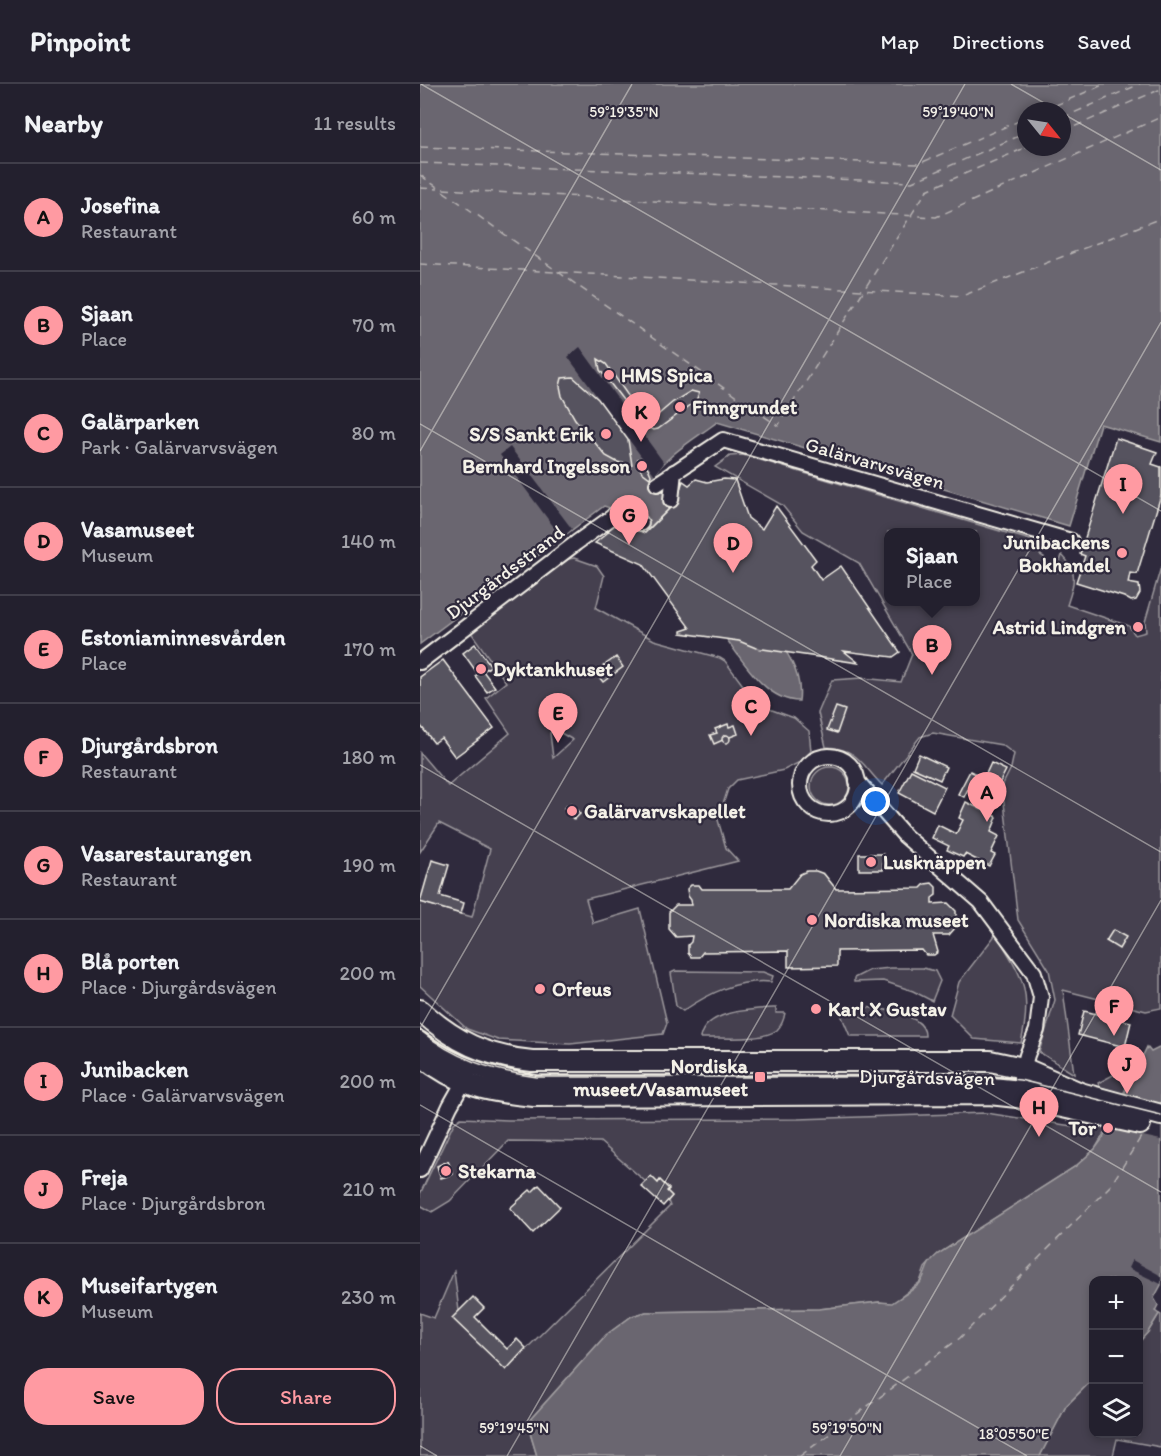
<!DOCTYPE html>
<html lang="en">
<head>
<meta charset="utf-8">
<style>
  body { margin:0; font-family:Itim,sans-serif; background:#2b2836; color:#f1f3f6 }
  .controls { position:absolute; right:18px; bottom:18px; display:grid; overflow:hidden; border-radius:12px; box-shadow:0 3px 9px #0003 }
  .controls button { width:54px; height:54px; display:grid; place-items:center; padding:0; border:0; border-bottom:2px solid #403e4a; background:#23202e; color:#f1f3f6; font:30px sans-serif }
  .compass { position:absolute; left:597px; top:18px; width:54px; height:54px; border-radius:50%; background:#23202e; box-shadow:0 3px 9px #0003; rotate:120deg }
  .you { position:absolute; left:456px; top:718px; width:21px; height:21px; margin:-15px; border:4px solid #fff; border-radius:50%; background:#1a73e8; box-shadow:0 0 0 9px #1a73e833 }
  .badge { display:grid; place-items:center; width:39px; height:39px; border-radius:50%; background:#ff9aa2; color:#111; font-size:20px; font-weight:700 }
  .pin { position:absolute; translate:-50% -50px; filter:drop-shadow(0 2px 3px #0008) }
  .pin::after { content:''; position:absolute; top:32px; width:21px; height:18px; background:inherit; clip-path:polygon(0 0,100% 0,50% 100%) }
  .popup { position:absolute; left:464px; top:444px; width:96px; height:78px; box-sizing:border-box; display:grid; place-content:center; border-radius:12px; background:#23202e; filter:drop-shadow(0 2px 4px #0005); font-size:20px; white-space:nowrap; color:#a3a3aa }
  .popup b { font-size:22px; color:#f1f3f6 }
  .popup::after { content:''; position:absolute; left:50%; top:100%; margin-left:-12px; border:12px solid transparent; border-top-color:#23202e }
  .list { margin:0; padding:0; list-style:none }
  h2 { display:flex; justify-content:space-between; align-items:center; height:78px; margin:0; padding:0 24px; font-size:26px }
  h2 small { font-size:20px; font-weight:400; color:#a3a3aa }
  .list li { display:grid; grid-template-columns:39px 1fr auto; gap:18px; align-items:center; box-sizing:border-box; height:108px; padding:0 24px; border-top:2px solid #403e4a }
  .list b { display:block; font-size:22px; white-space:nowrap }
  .list p { margin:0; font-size:20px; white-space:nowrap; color:#a3a3aa }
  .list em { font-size:20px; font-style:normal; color:#a3a3aa }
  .actions { display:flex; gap:12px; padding:18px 24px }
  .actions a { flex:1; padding:14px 0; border:2px solid #ff9aa2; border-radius:24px; text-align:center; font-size:21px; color:#ff9aa2 }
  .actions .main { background:#ff9aa2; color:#111 }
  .icon { flex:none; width:33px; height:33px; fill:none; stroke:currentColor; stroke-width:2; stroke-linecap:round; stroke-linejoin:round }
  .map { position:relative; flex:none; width:741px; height:1372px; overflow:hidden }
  header { display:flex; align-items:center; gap:36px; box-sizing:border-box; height:84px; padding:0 30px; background:#23202e; border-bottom:2px solid #403e4a }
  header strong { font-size:28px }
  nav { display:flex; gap:33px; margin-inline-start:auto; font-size:21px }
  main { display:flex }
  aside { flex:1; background:#23202e }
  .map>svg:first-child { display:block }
  .green { fill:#454050; stroke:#9c989c; stroke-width:1.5; fill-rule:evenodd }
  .water { fill:#6a6670; stroke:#a19ea0; stroke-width:1.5; fill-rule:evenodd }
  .pier { fill:#2f2a3d }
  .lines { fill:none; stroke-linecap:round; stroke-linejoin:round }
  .ferry { stroke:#b6b2b2; stroke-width:1.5; stroke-dasharray:8 6; stroke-linecap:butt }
  .building { fill:#56525f; stroke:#f4f1e8; stroke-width:1.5 }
  .street-casing { stroke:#f4f1e8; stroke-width:18 }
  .secondary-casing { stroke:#f4f1e8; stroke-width:24 }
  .street { stroke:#2f2a3d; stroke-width:14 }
  .secondary { stroke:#2f2a3d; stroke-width:20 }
  .tram { stroke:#f4f1e8; stroke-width:1.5 }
  .ticks { fill:none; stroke:#f4f1e8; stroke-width:1.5; stroke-opacity:0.45 }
  .poi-dot { fill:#ff9aa2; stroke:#2f2a3d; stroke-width:2 }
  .labels { text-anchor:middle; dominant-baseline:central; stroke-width:4.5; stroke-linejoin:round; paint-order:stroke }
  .poi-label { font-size:20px; font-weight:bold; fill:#f4f1e8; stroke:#2f2a3d; text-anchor:start }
  .street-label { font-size:20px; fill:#f4f1e8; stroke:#2f2a3d }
  .ticks-label { font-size:15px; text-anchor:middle; fill:#f4f1e8; stroke:#2f2a3d; stroke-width:4.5; stroke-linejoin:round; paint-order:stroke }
</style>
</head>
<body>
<header>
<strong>Pinpoint</strong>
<nav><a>Map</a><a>Directions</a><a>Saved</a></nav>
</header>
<main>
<aside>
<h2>Nearby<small>11 results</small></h2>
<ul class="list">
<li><span class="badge">A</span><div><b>Josefina</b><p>Restaurant</p></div><em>60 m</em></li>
<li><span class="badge">B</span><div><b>Sjaan</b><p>Place</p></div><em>70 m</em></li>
<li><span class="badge">C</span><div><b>Galärparken</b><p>Park · Galärvarvsvägen</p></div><em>80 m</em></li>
<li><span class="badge">D</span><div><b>Vasamuseet</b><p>Museum</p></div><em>140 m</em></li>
<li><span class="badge">E</span><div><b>Estoniaminnesvården</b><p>Place</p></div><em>170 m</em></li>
<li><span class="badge">F</span><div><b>Djurgårdsbron</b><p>Restaurant</p></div><em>180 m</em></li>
<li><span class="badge">G</span><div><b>Vasarestaurangen</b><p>Restaurant</p></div><em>190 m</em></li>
<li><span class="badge">H</span><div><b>Blå porten</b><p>Place · Djurgårdsvägen</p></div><em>200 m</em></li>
<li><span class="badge">I</span><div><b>Junibacken</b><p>Place · Galärvarvsvägen</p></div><em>200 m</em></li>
<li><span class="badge">J</span><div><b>Freja</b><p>Place · Djurgårdsbron</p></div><em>210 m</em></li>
<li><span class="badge">K</span><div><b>Museifartygen</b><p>Museum</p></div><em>230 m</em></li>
</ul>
<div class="actions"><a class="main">Save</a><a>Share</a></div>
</aside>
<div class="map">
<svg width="741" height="1372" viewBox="0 0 741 1372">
  <rect width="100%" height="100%" fill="#2f2a3d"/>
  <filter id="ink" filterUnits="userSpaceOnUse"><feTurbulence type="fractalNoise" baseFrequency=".0167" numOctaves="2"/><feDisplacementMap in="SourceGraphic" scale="12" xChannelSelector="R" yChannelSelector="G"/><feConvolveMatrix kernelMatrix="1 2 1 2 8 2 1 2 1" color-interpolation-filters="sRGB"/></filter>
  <g filter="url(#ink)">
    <g class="green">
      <path d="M 323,371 L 624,460 L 620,471 L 624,473 L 626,480 L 637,488 L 642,471 C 659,488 654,500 647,521 L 709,542 L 715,551 L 726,548 L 725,538 L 741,483 L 741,924 L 726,927 L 643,906 L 654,990 L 619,968 L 635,916 L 629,886 L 598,836 L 582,702 L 591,684 L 594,670 L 582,661 L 513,649 L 500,653 L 462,701 C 441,680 439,665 406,663 L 398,629 L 412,596 L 442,594 L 481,598 L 492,570 L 439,479 L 383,447 L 362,421 L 295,383 L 310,372 ZM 468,448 L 556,448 L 556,518 L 468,518 Z"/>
      <path d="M 154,474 L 177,482 L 184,492 L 176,524 L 234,556 L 300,574 L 305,577 L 331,612 L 352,626 L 374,634 L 389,647 L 391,667 L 382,677 L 364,686 L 317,696 L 308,705 L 298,736 L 306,764 L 318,777 L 166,815 L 173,839 L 220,825 L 247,939 L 243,950 L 150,960 L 78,956 L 47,945 L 0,902 L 0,818 L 52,833 L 70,765 L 19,739 L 0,768 L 0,669 L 28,702 L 90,649 L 66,614 L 86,598 L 50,547 L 143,476 ZM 134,645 L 153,656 L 133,674 L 130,649 Z"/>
      <circle cx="410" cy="702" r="19"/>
      <path d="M 576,850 C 603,894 613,906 601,959 L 554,955 L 530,931 L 539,898 Z"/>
      <polygon points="471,884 503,884 515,887 520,897 512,917 493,907 463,897 434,898 434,894 450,886"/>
      <path d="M 255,887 L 343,888 L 353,892 L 351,898 C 318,895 289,909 263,927 L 256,922 L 251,889 Z"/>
      <path d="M 430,922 C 448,923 506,927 505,952 L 430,952 L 420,928 L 430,928 Z"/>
      <path d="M 356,924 L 356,929 L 365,929 C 364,935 362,941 357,946 C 340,958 301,953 280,954 C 285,926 333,925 356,924 Z"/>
      <polygon points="704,985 713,990 703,1010 680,1003 678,999"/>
      <polygon points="566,1029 652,1042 665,1040 687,1044 675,1065 656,1082 518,1170 505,1184 500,1198 472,1220 459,1218 399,1225 226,1228 212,1232 186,1251 107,1339 117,1372 0,1372 0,1229 14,1234 34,1187 39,1227 86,1285 250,1122 248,1117 252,1112 247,1107 249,1105 240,1097 238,1099 226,1098 180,1058 88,1057 30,1117 12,1128 0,1121 0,1110 34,1039 41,1034 88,1036 378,1035"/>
      <polygon points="739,1230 741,1231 741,1363 697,1355 693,1372 620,1372 646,1322 673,1295 674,1350 718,1350 719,1258 728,1248"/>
    </g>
    <g class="water">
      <path d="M 0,0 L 741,0 L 741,358 L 680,340 L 649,442 L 297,338 C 281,351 237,376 233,397 L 254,420 L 226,447 L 205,415 L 190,424 L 184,422 L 0,560 ZM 606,27 L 642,27 L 642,63 L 606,63 Z"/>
      <path d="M 338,529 C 357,555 384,583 379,617 C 346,617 323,577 305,553 Z"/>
      <path d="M 727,963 L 731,968 L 741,963 L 741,1201 L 734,1214 L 738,1221 L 735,1227 L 739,1230 L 728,1248 L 719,1258 L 718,1196 L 674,1196 L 673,1295 L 646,1322 L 620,1372 L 117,1372 L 107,1339 L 186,1251 L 212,1232 L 226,1228 L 399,1225 L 459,1218 L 472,1219 C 480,1213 493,1207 500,1199 C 508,1188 504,1181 518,1170 L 656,1082 L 675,1065 L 683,1054 Z"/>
    </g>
    <g class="pier">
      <polygon points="160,263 244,379 235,391 148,273"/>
      <polygon points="90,363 152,445 142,454 80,371"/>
      <polygon points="703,1010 741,1020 741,1056 687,1044"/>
      <polygon points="712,1176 738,1190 741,1193 741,1200 708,1184"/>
    </g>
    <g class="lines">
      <g class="ferry">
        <polyline points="622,27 685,0"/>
        <polyline points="642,34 720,0"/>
        <polyline points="642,48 741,5"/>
        <polyline points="0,63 498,80 606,34"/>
        <polyline points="0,79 492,98 606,49"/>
        <polyline points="0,91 358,342 507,106 607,63"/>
        <polyline points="0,104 18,105"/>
        <polyline points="23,105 516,133 741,33"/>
        <polyline points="0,180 542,212 741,134"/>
        <polyline points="380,1372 540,1254 691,1101 724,1048"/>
      </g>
    </g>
    <g class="building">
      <polygon points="178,275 186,280 211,316 206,320 180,286"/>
      <polygon points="153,293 178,315 208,356 212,381 197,378 186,372 155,335 142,312 140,302 142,294"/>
      <polygon points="271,307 279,309 276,317 238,345 233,346 229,344 232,336 253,318"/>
      <polygon points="696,354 737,368 732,380 741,383 741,411 717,490 710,489 708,499 719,501 720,509 716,516 711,517 704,513 656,498 665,472 660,470"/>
      <polygon points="218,375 224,378 228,384 231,391 230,394 222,388 218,381"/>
      <polygon points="276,395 287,398 304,395 315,396 328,434 342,445 356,422 396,476 391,481 401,496 421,482 480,568 473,573 424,567 439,579 336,564 319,557 261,549 261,547 270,544 223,480 175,459 187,449 194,437 225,449 255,419 263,397 269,401"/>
      <polygon points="55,560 71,582 63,587 75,603 67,608 55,592 58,590 43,569"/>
      <polygon points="196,573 203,583 183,598 175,588"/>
      <polygon points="23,576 74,644 35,673 21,654 14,659 0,641 0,593"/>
      <polygon points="416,623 425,626 417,649 407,646"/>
      <polygon points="308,640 309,643 315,641 318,650 310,653 305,651 303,656 294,660 290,651 297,649 295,645"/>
      <circle cx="306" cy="655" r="4"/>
      <polygon points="499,670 526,683 520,696 493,684"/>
      <polygon points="571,679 586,686 571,716 548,705 544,713 538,710 550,687 564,694"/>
      <polygon points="491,686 525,703 513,727 479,709"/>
      <polygon points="546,718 577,733 571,748 579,752 571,769 575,771 569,782 545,770 543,773 527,766 529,762 512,754 518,741 536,750 543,736 539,734"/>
      <polygon points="151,719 160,730 154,736 144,724"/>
      <rect x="439" y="770" width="24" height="16"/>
      <polygon points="12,776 29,781 20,812 44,819 41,830 0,818"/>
      <polygon points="387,787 396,787 404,790 416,805 501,804 505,800 512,799 516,803 516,811 512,814 512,820 528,819 536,827 536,843 529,851 513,851 518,868 514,871 506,871 502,866 417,867 417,882 368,883 368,867 283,868 279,873 271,873 268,869 268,861 271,858 272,852 256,853 249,845 249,828 256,821 272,821 271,816 268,812 267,805 271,801 279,801 282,805 368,805 380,790"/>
      <polygon points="693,846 706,853 699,865 686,857"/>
      <polygon points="664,927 711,938 705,963 658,951"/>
      <polygon points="28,1077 33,1090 21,1094 17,1082"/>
      <polygon points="231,1092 238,1099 240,1096 249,1105 247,1107 252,1112 243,1122 221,1102"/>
      <polygon points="119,1101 140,1123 113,1149 90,1124 110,1106 112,1108"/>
      <polygon points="53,1213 64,1224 55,1233 87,1265 97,1255 106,1264 86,1286 32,1234"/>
    </g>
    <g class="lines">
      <g class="street-casing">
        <g id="street">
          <polyline points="237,400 303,356 651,457"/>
          <polyline points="251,416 254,388"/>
          <polyline points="194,431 221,439"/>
          <polyline points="0,578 156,459 209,421"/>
          <circle cx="409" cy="701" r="29"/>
          <polyline points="437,697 485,752 561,818 614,889 621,913 617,946 607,971 601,993"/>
          <path d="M 0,955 C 35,981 73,992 115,999 L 570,1000 L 598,1003 L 655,1017"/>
          <polyline points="0,1086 30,1022 47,992"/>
        </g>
      </g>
      <g class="secondary-casing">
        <g id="secondary">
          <path d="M 0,926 C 35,958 65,972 112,977 L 570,977 L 603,984 L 660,1009 L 741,1031"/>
          <path d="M 0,971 C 38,1001 67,1008 114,1012 L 569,1010 L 597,1013 L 720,1040"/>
        </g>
      </g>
      <use href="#street" class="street"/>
      <use href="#secondary" class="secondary"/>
      <path class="tram" d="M 0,946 C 34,975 73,987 117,993 L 570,993 L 600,996 L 741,1031"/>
    </g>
  </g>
  <path class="ticks" d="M 1,0 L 741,427M 591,0 L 638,27M 642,29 L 741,86M 0,340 L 741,768M 0,367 L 212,0M 0,681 L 741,1108M 0,944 L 545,0M 0,1021 L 607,1372M 0,1362 L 17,1372M 87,1372 L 741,238M 420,1372 L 741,816"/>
  <g class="poi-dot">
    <circle cx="189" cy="291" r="6"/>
    <circle cx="260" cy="323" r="6"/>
    <circle cx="186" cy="350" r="6"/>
    <circle cx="222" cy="382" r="6"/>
    <circle cx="702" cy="469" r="6"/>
    <circle cx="718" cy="543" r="6"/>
    <circle cx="61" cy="585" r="6"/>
    <circle cx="152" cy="727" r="6"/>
    <circle cx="451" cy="778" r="6"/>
    <circle cx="392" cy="836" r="6"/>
    <circle cx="120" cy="905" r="6"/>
    <circle cx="396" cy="925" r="6"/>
    <rect x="334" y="987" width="12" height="12" rx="3"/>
    <circle cx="688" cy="1044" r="6"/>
    <circle cx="26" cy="1087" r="6"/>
  </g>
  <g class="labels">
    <g class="poi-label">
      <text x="201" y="291">HMS Spica</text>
      <text x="272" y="323">Finngrundet</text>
      <text x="174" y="350" text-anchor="end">S/S Sankt Erik</text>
      <text x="210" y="382" text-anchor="end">Bernhard Ingelsson</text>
      <text x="690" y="458" text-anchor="end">Junibackens<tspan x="690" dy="23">Bokhandel</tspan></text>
      <text x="706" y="543" text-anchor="end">Astrid Lindgren</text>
      <text x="73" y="585">Dyktankhuset</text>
      <text x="164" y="727">Galärvarvskapellet</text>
      <text x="463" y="778">Lusknäppen</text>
      <text x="404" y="836">Nordiska museet</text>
      <text x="132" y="905">Orfeus</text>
      <text x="408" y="925">Karl X Gustav</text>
      <text x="328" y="982" text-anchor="end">Nordiska<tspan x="328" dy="23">museet/Vasamuseet</tspan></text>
      <text x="676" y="1044" text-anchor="end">Tor</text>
      <text x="38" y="1087">Stekarna</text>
    </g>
    <g class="street-label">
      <text transform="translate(455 379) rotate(16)">Galärvarvsvägen</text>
      <text transform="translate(85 488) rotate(-37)">Djurgårdsstrand</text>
      <text transform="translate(507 993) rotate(1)">Djurgårdsvägen</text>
    </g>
  </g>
  <g class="ticks-label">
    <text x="204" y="33">59°19'35"N</text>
    <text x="538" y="33">59°19'40"N</text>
    <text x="94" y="1349">59°19'45"N</text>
    <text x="427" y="1349">59°19'50"N</text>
    <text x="594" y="1355">18°05'50"E</text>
  </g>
</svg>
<div class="controls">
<button>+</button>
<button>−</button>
<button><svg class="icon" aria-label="layers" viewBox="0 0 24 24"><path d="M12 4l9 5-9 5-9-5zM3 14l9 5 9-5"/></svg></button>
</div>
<svg class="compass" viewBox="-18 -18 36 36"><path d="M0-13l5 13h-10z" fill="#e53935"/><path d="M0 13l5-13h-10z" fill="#a3a3aa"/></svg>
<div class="you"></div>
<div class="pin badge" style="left:567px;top:738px">A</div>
<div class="pin badge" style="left:512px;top:591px">B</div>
<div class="popup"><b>Sjaan</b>Place</div>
<div class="pin badge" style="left:331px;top:652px">C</div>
<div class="pin badge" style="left:313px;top:489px">D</div>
<div class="pin badge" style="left:138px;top:659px">E</div>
<div class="pin badge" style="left:694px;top:952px">F</div>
<div class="pin badge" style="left:209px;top:461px">G</div>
<div class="pin badge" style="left:619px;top:1053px">H</div>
<div class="pin badge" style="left:703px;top:430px">I</div>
<div class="pin badge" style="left:707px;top:1010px">J</div>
<div class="pin badge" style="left:221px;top:358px">K</div>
</div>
</main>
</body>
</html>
